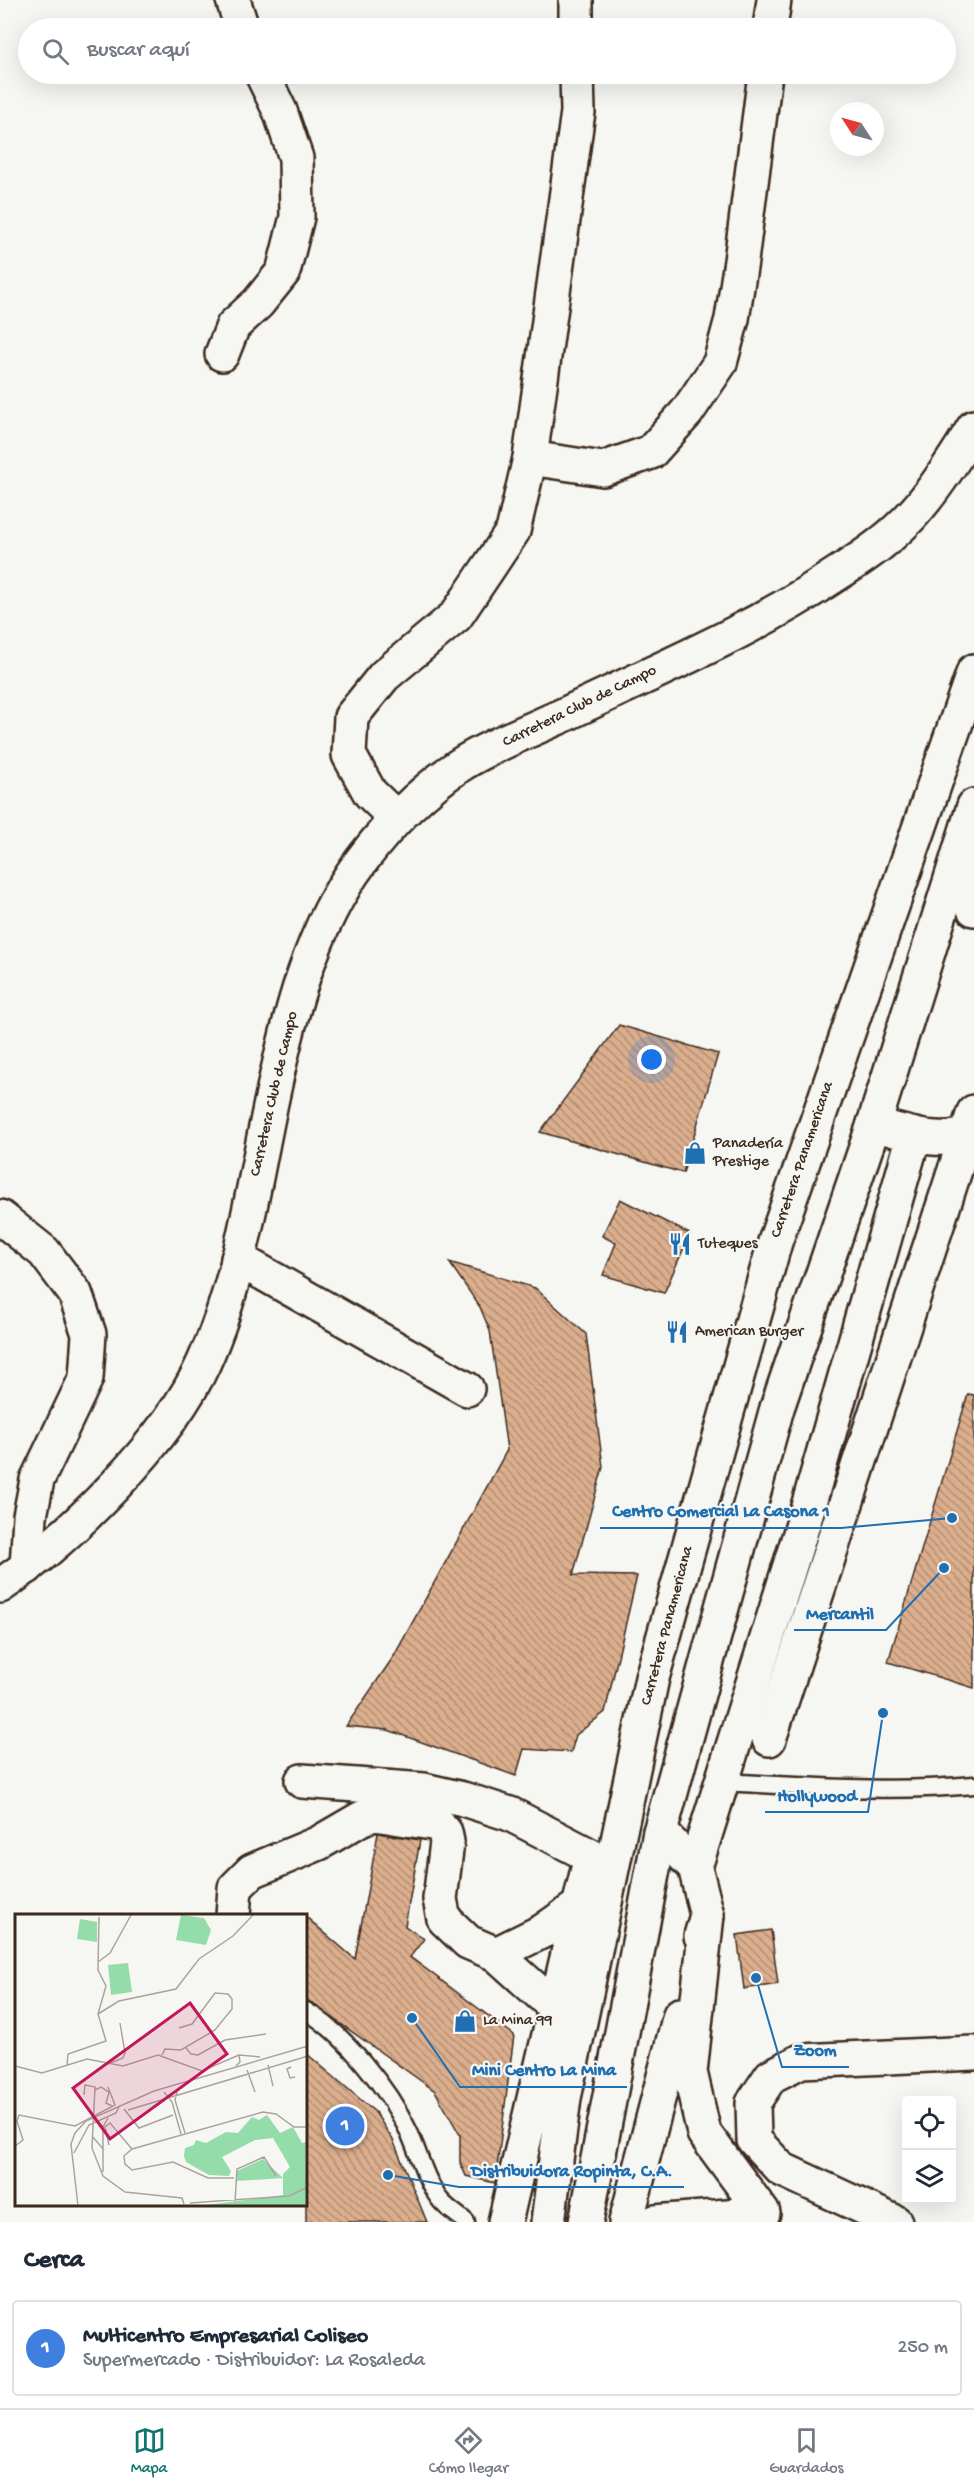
<!DOCTYPE html>
<html lang="es">
<head>
<meta charset="utf-8">
<style>
  body { margin:0; font-family:"Gochi Hand",sans-serif; background:#f6f6f7; color:#1f2937 }
  .controls { position:absolute; right:18px; bottom:18px; display:grid; overflow:hidden; border-radius:6px; box-shadow:0 6px 24px #0002 }
  .controls button { width:54px; height:54px; display:grid; place-items:center; padding:0; border:0; border-bottom:2px solid #e0e1e3; background:#fff; color:#1f2937; font:30px sans-serif }
  .compass { position:absolute; left:830px; top:102px; width:54px; height:54px; border-radius:50%; background:#fff; box-shadow:0 6px 24px #0002; rotate:306deg }
  .you { position:absolute; left:652px; top:1060px; width:21px; height:21px; margin:-15px; border:4px solid #fff; border-radius:50%; background:#1a73e8; box-shadow:0 0 0 9px #1a73e833 }
  .badge { display:grid; place-items:center; width:39px; height:39px; border-radius:50%; background:#0f766e; color:#fff; font-size:20px; font-weight:700 }
  .pin { position:absolute; translate:-50% -50%; border:3px solid #fff; box-shadow:0 2px 6px #0006 }
  .list { margin:0; padding:0; list-style:none }
  h2 { display:flex; justify-content:space-between; align-items:center; height:78px; margin:0; padding:0 24px; font-size:26px }
  h2 small { font-size:20px; font-weight:400; color:#747a83 }
  .list li { display:grid; grid-template-columns:39px 1fr auto; gap:18px; align-items:center; box-sizing:border-box; height:96px; margin:0 12px 12px; padding:0 12px; border:2px solid #e0e1e3; border-radius:6px }
  .list b { display:block; font-size:22px; white-space:nowrap }
  .list p { margin:0; font-size:20px; white-space:nowrap; color:#747a83 }
  .list em { font-size:20px; font-style:normal; color:#747a83 }
  .icon { flex:none; width:33px; height:33px; fill:none; stroke:currentColor; stroke-width:2; stroke-linecap:round; stroke-linejoin:round }
  .map { position:relative; flex:none; width:974px; height:2222px; overflow:hidden }
  .search { position:absolute; background:#fff; box-shadow:0 6px 24px #0002; left:18px; right:18px; top:18px; height:66px; display:flex; align-items:center; gap:15px; box-sizing:border-box; padding:0 21px; border-radius:33px; color:#747a83; font-size:22px }
  .sheet { height:186px; background:#fff }
  nav { display:flex; justify-content:space-around; align-items:center; box-sizing:border-box; height:84px; border-top:2px solid #e0e1e3; background:#fff; font-size:16px; color:#747a83 }
  nav a { display:grid; justify-items:center; gap:3px }
  nav .on { color:#0f766e }
  .map>svg:first-child { display:block }
  .building { fill:url(#building-back-hatch); stroke:#3b2a1e; stroke-width:1.5 }
  .lines { fill:none; stroke-linecap:round; stroke-linejoin:round }
  .lane-casing { stroke:#3b2a1e; stroke-width:21 }
  .street-casing { stroke:#3b2a1e; stroke-width:38 }
  .primary-casing { stroke:#3b2a1e; stroke-width:38 }
  .lane { stroke:#f6f6f2; stroke-width:16 }
  .street { stroke:#f6f6f2; stroke-width:33 }
  .primary { stroke:#f6f6f2; stroke-width:33 }
  .labels { text-anchor:middle; dominant-baseline:central; stroke-width:4.5; stroke-linejoin:round; paint-order:stroke }
  .street-label { font-size:16px; fill:#3b2a1e; stroke:#f6f6f2 }
  .poi-label { font-size:16px; fill:#3b2a1e; stroke:#f6f6f2; text-anchor:start }
  .inset-road { fill:none; stroke:#aba49d; stroke-width:1.5 }
  .view { fill:#c2185b; fill-opacity:0.15; stroke:#c2185b; stroke-width:3 }
  .inset-edge { fill:none; stroke:#3b2a1e; stroke-width:3 }
  .leader { fill:none; stroke:#1f6fb2; stroke-width:2 }
  .callout-dot { fill:#1f6fb2; stroke:#f6f6f2; stroke-width:2 }
  .callout-label { font-size:18px; text-anchor:middle; font-weight:bold; fill:#1f6fb2; stroke:#f6f6f2; stroke-width:4.5; stroke-linejoin:round; paint-order:stroke }
</style>
</head>
<body>
<div class="map">
<svg width="974" height="2222" viewBox="0 0 974 2222">
  <defs>
    <pattern id="building-back-hatch" width="6" height="6" patternUnits="userSpaceOnUse" patternTransform="scale(1.5)"><rect width="6" height="6" fill="#dbae8d"/><path d="M-1 5l2 2M0 0l6 6M5-1l2 2" fill="none" stroke="#b38e73"/></pattern>
  </defs>
  <rect width="100%" height="100%" fill="#f6f6f2"/>
  <filter id="ink" filterUnits="userSpaceOnUse"><feTurbulence type="fractalNoise" baseFrequency=".0167" numOctaves="2"/><feDisplacementMap in="SourceGraphic" scale="12" xChannelSelector="R" yChannelSelector="G"/><feConvolveMatrix kernelMatrix="1 2 1 2 8 2 1 2 1" color-interpolation-filters="sRGB"/></filter>
  <g filter="url(#ink)">
    <g class="building">
      <polygon points="619,1025 718,1054 683,1173 540,1132"/>
      <polygon points="620,1199 690,1234 664,1293 603,1275 616,1243 602,1236"/>
      <polygon points="449,1262 535,1288 586,1334 603,1467 573,1575 637,1576 605,1712 576,1735 571,1752 524,1749 516,1776 388,1730 346,1726 394,1656 507,1450 490,1331 480,1307"/>
      <polygon points="968,1394 974,1395 974,1688 888,1662"/>
      <polygon points="378,1833 420,1840 405,1926 424,1939 410,1957 514,2035 495,2183 466,2176 460,2162 460,2135 435,2091 306,1999 306,1917 355,1959"/>
      <polygon points="771,1930 778,1984 744,1989 737,1935"/>
      <polygon points="306,2053 375,2112 393,2140 427,2222 306,2222"/>
    </g>
    <g class="lines">
      <g class="lane-casing">
        <g id="lane">
          <path d="M 722,1782 C 806,1786 890,1793 974,1785"/>
          <path d="M 306,2011 C 344,2033 389,2090 408,2130 C 419,2153 425,2181 441,2201 C 448,2209 458,2215 466,2222"/>
        </g>
      </g>
      <g class="street-casing">
        <g id="street">
          <polyline points="233,0 242,28"/>
          <polyline points="576,0 576,28"/>
          <polyline points="770,28 774,0"/>
          <polyline points="222,354 233,326 258,303 283,272 297,217 296,158 280,111 262,74"/>
          <polyline points="530,458 603,469 651,452 687,412 720,363 732,319 741,261 765,74"/>
          <polyline points="396,818 370,793 349,755 351,717 384,676 456,616 513,531 530,458 578,112 577,74"/>
          <path d="M 874,1124 C 907,1133 941,1147 974,1131"/>
          <polyline points="0,1217 44,1252 75,1293 89,1334 86,1378 37,1480 30,1516 27,1567"/>
          <polyline points="238,1259 467,1389"/>
          <path d="M 0,1586 C 69,1539 170,1439 204,1362 C 241,1280 253,1186 272,1098 C 289,1017 311,927 362,860 C 389,824 423,790 460,765 C 489,746 536,728 568,713 C 657,670 750,632 832,577 C 864,557 895,536 919,507 C 940,482 957,455 974,427"/>
          <polyline points="769,1739 974,1112"/>
          <polyline points="302,1781 424,1790 463,1799 510,1814 591,1856 505,2222"/>
          <polyline points="695,1867 804,1521 914,1135"/>
          <polyline points="233,1916 235,1888 252,1871 319,1843 362,1818 375,1814 438,1824 445,1832 447,1842 440,1899 444,1919 468,1942 496,1954 543,1931 580,1905"/>
          <polyline points="496,1954 556,2008"/>
          <polyline points="895,2222 781,2169 754,2140 753,2103 771,2076 801,2061 974,2053"/>
        </g>
      </g>
      <g class="primary-casing">
        <g id="primary">
          <polyline points="960,850 974,909"/>
          <polyline points="660,1832 695,1867 707,1915 701,1936"/>
          <polyline points="548,2222 564,2098 652,1678 775,1242 974,671"/>
          <polyline points="586,2222 660,1832 777,1408 874,1124 974,806"/>
          <polyline points="626,2222 680,2015"/>
          <polyline points="655,2222 763,2213 704,2133 690,2072 707,1915"/>
        </g>
      </g>
      <use href="#lane" class="lane"/>
      <use href="#street" class="street"/>
      <use href="#primary" class="primary"/>
    </g>
  </g>
  <defs>
    <g id="shop-bare" transform="scale(1.8)"><path d="M-5-2.5h2.3a2.7 3.5 0 0 1 5.4 0H5L5.5 6h-11ZM-1.5-2.5h3a1.5 2.3 0 0 0-3 0Z" fill="#1f6fb2" stroke="#f6f6f2" stroke-width="2.5" paint-order="stroke"/></g>
    <g id="restaurant-bare" transform="scale(1.8)"><path d="M-5-6h1v4h1v-4h1v4h1v-4h1v5L-1.5 .5V6h-2V.5L-5-1ZM5-6V6H3V1.5H1.5Q1.5-4 5-6Z" fill="#1f6fb2" stroke="#f6f6f2" stroke-width="2.5" paint-order="stroke"/></g>
  </defs>
  <g fill-rule="evenodd">
    <use href="#shop-bare" x="695" y="1153"/>
    <use href="#restaurant-bare" x="680" y="1244"/>
    <use href="#restaurant-bare" x="677" y="1332"/>
    <use href="#shop-bare" x="465" y="2021"/>
  </g>
  <g class="labels">
    <g class="street-label">
      <text transform="translate(580 707) rotate(-26)">Carretera Club de Campo</text>
      <text transform="translate(275 1094) rotate(-77)">Carretera Club de Campo</text>
      <text transform="translate(803 1160) rotate(-71)">Carretera Panamericana</text>
      <text transform="translate(668 1626) rotate(-75)">Carretera Panamericana</text>
    </g>
    <g class="poi-label">
      <text x="713" y="1144">Panadería<tspan x="713" dy="18">Prestige</tspan></text>
      <text x="698" y="1244">Tuteques</text>
      <text x="695" y="1332">American Burger</text>
      <text x="483" y="2021">La Mina 99</text>
    </g>
  </g>
  <g transform="translate(15 1914)">
    <rect width="292" height="292" fill="#f6f6f2"/>
    <path d="M 252,201 L 265,219 L 278,213 L 287,229 L 292,228 L 292,292 L 184,292 L 268,281 L 268,260 L 275,253 L 258,224 L 240,226 L 207,243 L 216,257 L 214,262 L 194,261 L 171,248 L 169,242 L 170,234 L 179,231 L 181,226 L 191,229 L 211,218 L 223,219 L 237,203 L 244,206 ZM 248,245 L 268,264 L 222,267 L 222,257 Z" fill="#94dcaa"/>
    <path d="M 166,1 L 189,4 L 196,16 L 191,31 L 161,26 ZM 65,5 L 82,8 L 82,28 L 62,25 ZM 113,49 L 117,78 L 96,81 L 93,51 ZM 292,253 L 292,271 L 284,274 L 279,257 Z" fill="#94dcaa"/>
    <path class="inset-road" d="M 83,48 L 95,39 L 116,1M 83,100 L 104,87 L 161,75 L 184,45 L 218,22 L 238,1M 171,134 L 176,140 L 183,141 L 210,126 L 251,120M 147,141 L 150,135 L 166,136 L 200,116 L 217,95 L 217,85 L 213,80 L 200,79 L 177,110 L 164,114M 93,150 L 108,144 L 110,139 L 105,109M 253,151 L 258,172M 0,152 L 27,159 L 72,145 L 108,152 L 143,141 L 187,157 L 224,141M 52,152 L 53,140 L 91,127 L 83,100 L 91,72 L 83,56 L 84,3M 221,152 L 225,148 L 224,141 L 245,143M 276,153 L 272,155 L 275,164 L 280,163M 232,156 L 240,178M 80,176 L 86,173 L 94,178 L 91,189 L 97,192M 149,178 L 157,188 L 166,220M 162,178 L 160,186 L 170,219M 69,181 L 70,171 L 80,173 L 77,234 L 88,262 L 110,278 L 167,284 L 169,290M 109,195 L 124,214 L 158,201M 113,196 L 293,142M 82,206 L 88,213 L 93,204M 88,213 L 88,258M 77,222 L 89,236M 94,231 L 90,213 L 95,209 L 117,235M 0,232 L 8,226 L 2,207 L 4,201 L 60,212 L 100,191 L 93,173M 59,239 L 74,211 L 101,199 L 104,193M 219,264 L 193,264 L 158,248 L 117,256 L 110,250 L 109,242 L 117,235 L 248,198 L 261,200 L 279,213 L 293,213M 220,288 L 222,255 L 249,243 L 261,262M 175,289 L 274,282 L 293,273M 63,292 L 56,230 L 60,219 L 71,207 L 139,177 L 293,132"/>
    <path class="view" d="M 175,89 L 212,140 L 95,225 L 58,174 Z"/>
    <rect width="292" height="292" class="inset-edge"/>
  </g>
  <path class="leader" d="M952 1518L841 1528H600M944 1568L886 1630H794M883 1713L868 1812H765M756 1978L782 2067H849M412 2018L460 2087H627M388 2175L459 2187H684"/>
  <g class="callout-dot">
    <circle cx="952" cy="1518" r="6"/>
    <circle cx="944" cy="1568" r="6"/>
    <circle cx="883" cy="1713" r="6"/>
    <circle cx="756" cy="1978" r="6"/>
    <circle cx="412" cy="2018" r="6"/>
    <circle cx="388" cy="2175" r="6"/>
  </g>
  <g class="callout-label">
    <text x="721" y="1516">Centro Comercial La Casona 1</text>
    <text x="840" y="1619">Mercantil</text>
    <text x="817" y="1801">Hollywood</text>
    <text x="815" y="2055">Zoom</text>
    <text x="544" y="2075">Mini Centro La Mina</text>
    <text x="572" y="2176">Distribuidora Ropinta, C.A.</text>
  </g>
</svg>
<div class="controls">
<button><svg class="icon" aria-label="locate" viewBox="0 0 24 24"><circle cx="12" cy="12" r="6"/><path d="M12 2v4M12 18v4M2 12h4M18 12h4"/></svg></button>
<button><svg class="icon" aria-label="layers" viewBox="0 0 24 24"><path d="M12 4l9 5-9 5-9-5zM3 14l9 5 9-5"/></svg></button>
</div>
<svg class="compass" viewBox="-18 -18 36 36"><path d="M0-13l5 13h-10z" fill="#e53935"/><path d="M0 13l5-13h-10z" fill="#747a83"/></svg>
<div class="you"></div>
<div class="pin badge" style="left:345px;top:2126px;background:#3f7fe0">1</div>
<div class="search"><svg class="icon" aria-label="search" viewBox="0 0 24 24"><circle cx="10" cy="10" r="6"/><path d="M15 15l6 6"/></svg>Buscar aquí</div>
</div>
<section class="sheet">
<h2>Cerca<small></small></h2>
<ul class="list">
<li><span class="badge" style="background:#3f7fe0">1</span><div><b>Multicentro Empresarial Coliseo</b><p>Supermercado · Distribuidor: La Rosaleda</p></div><em>250 m</em></li>
</ul>
</section>
<nav>
<a class="on"><svg class="icon" aria-label="map" viewBox="0 0 24 24"><path d="M3 6l6-2 6 2 6-2v14l-6 2-6-2-6 2zM9 4v14M15 6v14"/></svg>Mapa</a>
<a><svg class="icon" aria-label="directions" viewBox="0 0 24 24"><path d="M12 3l9 9-9 9-9-9zM9 14v-3h6M13 9l2 2-2 2"/></svg>Cómo llegar</a>
<a><svg class="icon" aria-label="saved" viewBox="0 0 24 24"><path d="M7 4h10v16l-5-4-5 4z"/></svg>Guardados</a>
</nav>
</body>
</html>
